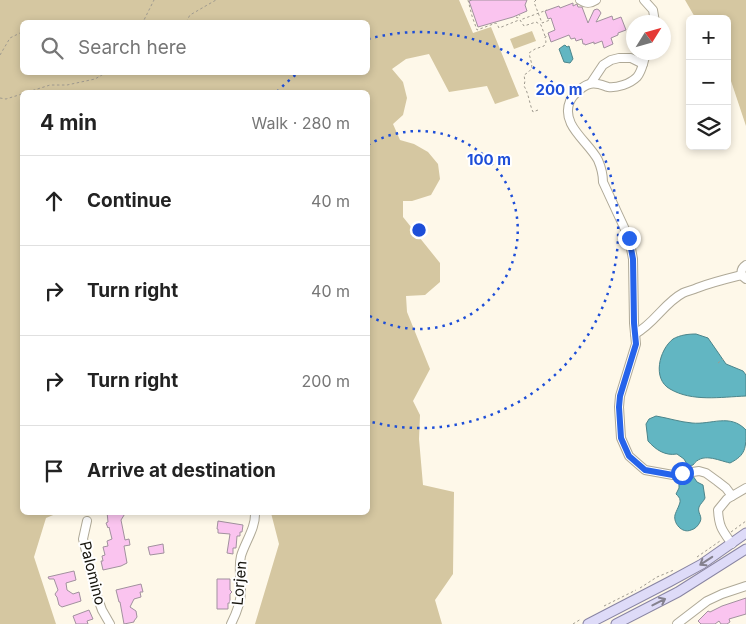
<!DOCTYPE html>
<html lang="en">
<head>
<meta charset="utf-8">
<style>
  body { margin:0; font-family:Inter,sans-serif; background:#f2f2f2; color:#222 }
  .controls { position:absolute; right:15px; top:15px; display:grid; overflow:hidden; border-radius:8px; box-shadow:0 2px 8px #0003 }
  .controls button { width:45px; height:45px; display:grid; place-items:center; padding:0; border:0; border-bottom:1px solid #e0e0e0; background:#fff; color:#222; font:25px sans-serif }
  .compass { position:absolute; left:626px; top:15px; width:45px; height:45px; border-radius:50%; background:#fff; box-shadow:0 2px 8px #0003; rotate:53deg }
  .stop { position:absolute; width:15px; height:15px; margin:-11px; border:4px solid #2563eb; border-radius:50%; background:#fff }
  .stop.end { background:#2563eb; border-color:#fff; box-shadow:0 1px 5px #0008 }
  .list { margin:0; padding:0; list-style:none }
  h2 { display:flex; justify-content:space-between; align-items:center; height:65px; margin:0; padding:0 20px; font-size:21px }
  h2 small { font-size:16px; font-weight:400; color:#767676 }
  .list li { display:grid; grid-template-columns:32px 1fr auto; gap:15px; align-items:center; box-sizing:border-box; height:90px; padding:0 20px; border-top:1px solid #e0e0e0 }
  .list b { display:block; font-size:19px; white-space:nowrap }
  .list em { font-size:16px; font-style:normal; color:#767676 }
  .icon { flex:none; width:28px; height:28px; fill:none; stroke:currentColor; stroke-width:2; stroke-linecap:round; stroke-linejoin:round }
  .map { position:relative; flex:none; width:746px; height:624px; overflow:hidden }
  .search { position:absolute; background:#fff; box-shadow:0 2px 8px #0003; left:20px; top:20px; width:350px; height:55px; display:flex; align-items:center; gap:12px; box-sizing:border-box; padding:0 18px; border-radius:8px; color:#767676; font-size:19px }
  .panel { position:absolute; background:#fff; box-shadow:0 2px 8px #0003; left:20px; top:90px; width:350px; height:425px; border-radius:8px }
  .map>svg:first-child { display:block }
  .green { fill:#d5c7a1; fill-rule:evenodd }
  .water { fill:#62b6c2; stroke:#4b858b }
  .building { fill:#fac4ef; stroke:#a1919e }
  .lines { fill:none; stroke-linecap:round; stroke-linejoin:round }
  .minor-casing { stroke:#afa997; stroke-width:10 }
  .major-casing { stroke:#8985a3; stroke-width:11 }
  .path { stroke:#9f9a8f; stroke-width:1; stroke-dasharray:2.5 2.5; stroke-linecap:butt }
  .minor { stroke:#fff; stroke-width:8 }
  .major { stroke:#dedbf8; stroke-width:9 }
  .oneway { stroke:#84818e }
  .route { stroke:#2563eb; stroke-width:6 }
  .ring { fill:none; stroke:#1d4ed8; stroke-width:2.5; stroke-dasharray:2.5 5 }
  .labels { text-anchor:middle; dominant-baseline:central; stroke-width:4; stroke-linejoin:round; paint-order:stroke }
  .street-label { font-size:15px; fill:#15130c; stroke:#fff }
  .centre { fill:#1d4ed8; stroke:#fff; stroke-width:2.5 }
  .ring-label { font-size:15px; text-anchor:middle; font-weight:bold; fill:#1d4ed8; stroke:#fff; stroke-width:4; stroke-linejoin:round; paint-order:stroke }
</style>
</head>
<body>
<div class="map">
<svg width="746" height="624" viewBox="0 0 746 624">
  <rect width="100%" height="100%" fill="#fef8e9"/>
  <g class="green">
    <path d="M 0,0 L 459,0 L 473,33 L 491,27 L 519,96 L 495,104 L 487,86 L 449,92 L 429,54 L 406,59 L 392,69 L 403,82 L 407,98 L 403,115 L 393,124 L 400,140 L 414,144 L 428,152 L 438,164 L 440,179 L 431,195 L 412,201 L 403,201 L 403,217 L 440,263 L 440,282 L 425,295 L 406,296 L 407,312 L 430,369 L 413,401 L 420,415 L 419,439 L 423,485 L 454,492 L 453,574 L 435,600 L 442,624 L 255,624 L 279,544 L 271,513 L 368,512 L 368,92 L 22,92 L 22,512 L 58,513 L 46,518 L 34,557 L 56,624 L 0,624 ZM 368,22 L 368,72 L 22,72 L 22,22 Z"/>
    <polygon points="685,0 746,0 746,126 730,78 727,72 727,19 696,19"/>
    <polygon points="532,31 536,41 514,49 510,39"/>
  </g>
  <g class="water">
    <polygon points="565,45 567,47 569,46 573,59 570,63 564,62 559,49 563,46"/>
    <path d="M 696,334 L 708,338 L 726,364 L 743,371 L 746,375 L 746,396 C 721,397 692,402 670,389 C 652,379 659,350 673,339 C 680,335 688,334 696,334 Z"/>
    <path d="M 656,416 C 668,418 680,422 692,423 C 711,425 730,413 746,430 C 746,448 746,455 730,463 C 717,460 702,452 693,465 L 688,466 L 684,459 L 677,454 C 665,456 656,450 648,441 L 646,424 L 649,419 Z"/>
    <path d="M 689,475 L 693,475 L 693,476 L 697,482 L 703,485 L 705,498 C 704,501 700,504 699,507 C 697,513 703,516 700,522 C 698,526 695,529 691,530 C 682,534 673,523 675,515 C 676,511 681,503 680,500 C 680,498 678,496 676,494 L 679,488 L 679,481 L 681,479 L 683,481 L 688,480 Z"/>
  </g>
  <g class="building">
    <polygon points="472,0 527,0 525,5 527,11 513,17 478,27 469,1"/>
    <polygon points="573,3 573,6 577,4 578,7 582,7 588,23 594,10 597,9 599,10 601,13 596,22 612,16 613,20 621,17 626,30 618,33 618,35 611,38 613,44 604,48 602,41 594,44 594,42 585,45 585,44 583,44 582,39 576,41 575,38 571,39 569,35 551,42 548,33 555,30 551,18 548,19 545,11 559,6 560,8"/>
    <polygon points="107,512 126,512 121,520 125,540 129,539 130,545 124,546 127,563 121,566 103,570 101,561 103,561 102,556 105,555 103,547 108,546 107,541 112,539 109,527 108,528 106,523 108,522"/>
    <polygon points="218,521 243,525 242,532 240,532 240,536 237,536 236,548 233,548 233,554 227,553 230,534 218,533 218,529 217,529"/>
    <polygon points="163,544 164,553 150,555 148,547"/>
    <polygon points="74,571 76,580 66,583 67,590 73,594 79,592 81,601 62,607 59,605 57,597 56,596 55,594 58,590 54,579 49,579 48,577"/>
    <polygon points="217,579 230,579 230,590 232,592 230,594 230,603 228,603 228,609 217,609"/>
    <polygon points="141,584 143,592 140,592 141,597 134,599 130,607 136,611 137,617 134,621 134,622 124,624 120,602 119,602 116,590"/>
    <polygon points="746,598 746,614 729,619 730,622 727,624 721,624 719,621 715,624 701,624 698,621 708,611 710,612 722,606"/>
    <polygon points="89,610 93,619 87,621 88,624 76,624 73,616"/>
  </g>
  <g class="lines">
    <g class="minor-casing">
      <g id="minor">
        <path d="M 580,0 C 586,4 590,4 596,0"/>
        <polyline points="644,0 653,10 655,22"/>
        <path d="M 647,52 C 643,60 643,70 637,77 C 630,84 617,88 608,87 C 602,85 596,82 590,84 C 584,85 581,89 577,92 C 574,95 572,97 570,101 C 560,125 588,141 598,160 C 601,167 603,175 603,182 L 629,238 L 633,259 L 634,323 L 636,344 L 620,396 L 619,407 L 621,438 L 629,456 L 645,470 L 673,475 L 699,471 L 706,473 L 717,481 L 726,488 L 732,496"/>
        <polyline points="591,83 603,65 611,60 619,58 631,58 643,64"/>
        <path d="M 746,265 C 740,269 740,275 746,279"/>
        <path d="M 635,334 C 655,323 664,303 683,293 C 687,291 693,290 697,288 C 713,282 726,279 742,275"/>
        <polyline points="87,521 83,539 97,596 102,610 110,624"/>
        <path d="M 732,544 C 722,530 719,527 718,510 L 727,499 L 746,488"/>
        <path d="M 231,624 C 236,614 241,603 241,591 C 241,579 238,568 241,556 C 245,542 256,528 255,512"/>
        <polyline points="677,624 707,601 722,594 746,586"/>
      </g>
    </g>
    <g class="major-casing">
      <g id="major">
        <polyline points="588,624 669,582 702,564 746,533"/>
        <polyline points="616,624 678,592 746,549"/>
      </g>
    </g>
    <g class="path">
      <polyline points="468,0 472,16 477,30 496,23 497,24 499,28 519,20"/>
      <polyline points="536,0 534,2 542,23 550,20"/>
      <polyline points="516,17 518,18 520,15"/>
      <polyline points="140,22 144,20 154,0"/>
      <polyline points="186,22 190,15 216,0"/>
      <polyline points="545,36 541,25 536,22 524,26 520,20 547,10"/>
      <polyline points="0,55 10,38 22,32"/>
      <polyline points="28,92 50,85 67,85 95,79 107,72"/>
      <polyline points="0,98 6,99 22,94"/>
      <path d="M 538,110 L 533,112 C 529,103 529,94 524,86 L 525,81 L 524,75 C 536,68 531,64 529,53 L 535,49 L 544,46 L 546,42 L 545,37 L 548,36"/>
      <polyline points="718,363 723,359"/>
      <polyline points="731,532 746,521"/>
      <polyline points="697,557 720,541"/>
      <polyline points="640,588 657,577 674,570"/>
      <polyline points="604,606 636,590"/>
      <polyline points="573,624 581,619"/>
    </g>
    <use href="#minor" class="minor"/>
    <use href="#major" class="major"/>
  </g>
  <defs><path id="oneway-shaft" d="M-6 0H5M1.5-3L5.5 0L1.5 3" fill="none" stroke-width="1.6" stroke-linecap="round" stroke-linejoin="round" transform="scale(1.25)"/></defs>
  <g class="oneway">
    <use href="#oneway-shaft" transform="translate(706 561) rotate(147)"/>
    <use href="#oneway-shaft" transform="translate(659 602) rotate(-27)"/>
  </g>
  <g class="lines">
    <polyline class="route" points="629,238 633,259 634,323 636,344 620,396 619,407 621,438 629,456 645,470 673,475 682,473"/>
  </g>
  <g class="ring">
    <path d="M368 145A99 99 0 1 1 368 315"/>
    <path d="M277 92A198 198 0 0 1 298 73M368 39A198 198 0 1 1 368 421"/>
  </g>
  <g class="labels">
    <g class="street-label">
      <text transform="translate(93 573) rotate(76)">Palomino</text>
      <text transform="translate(239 583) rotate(-85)">Lorjen</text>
    </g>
  </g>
  <circle cx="419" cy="230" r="8" class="centre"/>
  <g class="ring-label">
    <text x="559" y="95">200 m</text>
    <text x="489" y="165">100 m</text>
  </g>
</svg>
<div class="controls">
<button>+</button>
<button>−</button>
<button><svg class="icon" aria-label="layers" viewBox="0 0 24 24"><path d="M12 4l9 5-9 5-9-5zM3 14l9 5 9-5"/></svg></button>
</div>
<svg class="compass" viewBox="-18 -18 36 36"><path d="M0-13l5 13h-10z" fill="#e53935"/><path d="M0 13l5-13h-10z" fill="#767676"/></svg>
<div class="stop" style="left:682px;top:473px"></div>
<div class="stop end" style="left:629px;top:238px"></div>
<div class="search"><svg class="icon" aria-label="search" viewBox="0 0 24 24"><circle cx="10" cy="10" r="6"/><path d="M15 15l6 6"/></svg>Search here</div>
<section class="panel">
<h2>4 min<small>Walk · 280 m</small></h2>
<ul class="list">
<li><svg class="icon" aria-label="ahead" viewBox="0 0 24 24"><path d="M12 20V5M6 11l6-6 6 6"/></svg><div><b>Continue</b></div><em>40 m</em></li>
<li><svg class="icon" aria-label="right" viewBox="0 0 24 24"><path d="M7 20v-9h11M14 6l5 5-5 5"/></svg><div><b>Turn right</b></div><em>40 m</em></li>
<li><svg class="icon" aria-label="right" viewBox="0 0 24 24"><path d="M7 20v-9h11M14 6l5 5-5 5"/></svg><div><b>Turn right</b></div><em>200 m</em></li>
<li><svg class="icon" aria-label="arrive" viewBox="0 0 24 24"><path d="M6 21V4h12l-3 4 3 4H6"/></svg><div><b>Arrive at destination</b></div></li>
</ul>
</section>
</div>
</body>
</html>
